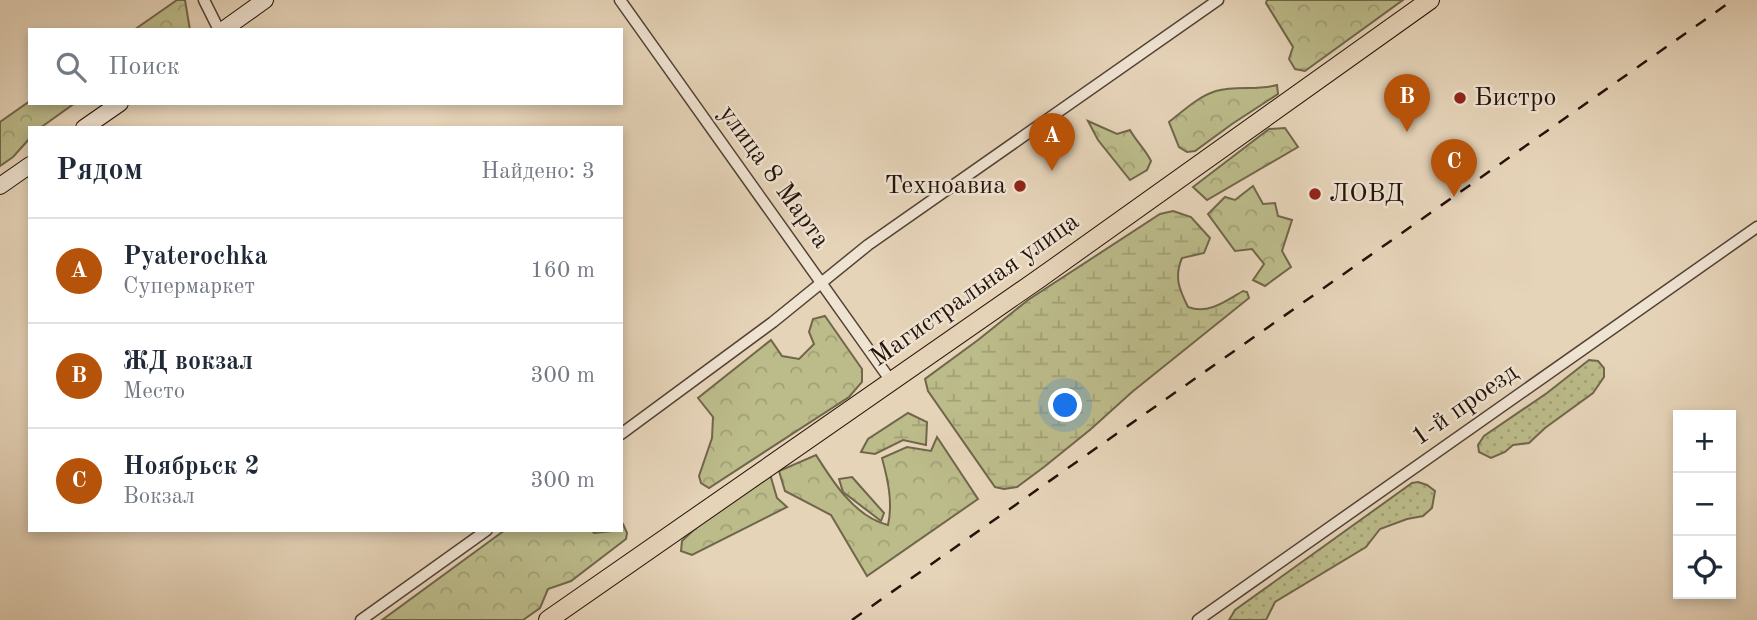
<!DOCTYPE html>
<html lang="ru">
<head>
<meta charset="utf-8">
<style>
  body { margin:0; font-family:"Old Standard TT",serif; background:#f2f2f3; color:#1f2937 }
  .controls { position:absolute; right:21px; bottom:21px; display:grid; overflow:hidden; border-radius:0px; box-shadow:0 4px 10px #0003 }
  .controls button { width:63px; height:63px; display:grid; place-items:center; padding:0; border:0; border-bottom:2px solid #e0e1e3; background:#fff; color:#1f2937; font:35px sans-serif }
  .you { position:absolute; left:1066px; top:406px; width:24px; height:24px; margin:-18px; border:5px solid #fff; border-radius:50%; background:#1a73e8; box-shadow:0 0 0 10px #1a73e833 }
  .badge { display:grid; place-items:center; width:46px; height:46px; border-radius:50%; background:#b45309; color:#fff; font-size:23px; font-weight:700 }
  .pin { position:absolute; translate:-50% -58px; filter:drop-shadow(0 2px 4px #0008) }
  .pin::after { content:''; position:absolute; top:37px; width:24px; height:21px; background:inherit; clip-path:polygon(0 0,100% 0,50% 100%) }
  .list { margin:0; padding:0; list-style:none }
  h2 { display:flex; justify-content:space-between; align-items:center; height:91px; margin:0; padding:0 28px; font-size:30px }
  h2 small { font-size:23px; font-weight:400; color:#747a83 }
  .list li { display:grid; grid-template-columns:46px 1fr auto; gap:21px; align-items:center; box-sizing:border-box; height:105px; padding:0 28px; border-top:2px solid #e0e1e3 }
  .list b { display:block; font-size:26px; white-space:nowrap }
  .list p { margin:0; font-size:23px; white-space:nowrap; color:#747a83 }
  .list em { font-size:23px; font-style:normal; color:#747a83 }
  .icon { flex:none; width:38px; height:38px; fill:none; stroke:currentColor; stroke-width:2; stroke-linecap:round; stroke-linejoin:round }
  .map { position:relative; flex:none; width:1757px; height:620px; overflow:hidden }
  .search { position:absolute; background:#fff; box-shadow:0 4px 10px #0003; left:28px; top:28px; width:595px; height:77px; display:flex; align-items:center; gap:18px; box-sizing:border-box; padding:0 24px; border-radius:0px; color:#747a83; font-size:26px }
  .panel { position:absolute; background:#fff; box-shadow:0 4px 10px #0003; left:28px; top:126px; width:595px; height:406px; border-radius:0px }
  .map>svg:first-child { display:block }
  .grass { fill:url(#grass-dots); stroke:#70664a; stroke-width:2 }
  .forest { fill:url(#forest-crowns); stroke:#70664a; stroke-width:2 }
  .wetland { fill:url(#wetland-marsh); stroke:#70664a; stroke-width:2 }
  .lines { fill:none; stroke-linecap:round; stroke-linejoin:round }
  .street-casing { stroke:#544235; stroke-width:13 }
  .secondary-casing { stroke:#231209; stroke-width:18 }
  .primary-casing { stroke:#231209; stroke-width:20 }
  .street { stroke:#efe3d2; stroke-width:10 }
  .secondary { stroke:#efe3d2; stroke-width:16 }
  .primary { stroke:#e6d4b9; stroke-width:18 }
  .rail { stroke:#231209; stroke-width:2.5; stroke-dasharray:12 12; stroke-linecap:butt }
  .poi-dot { fill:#8f2418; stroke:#efe3d2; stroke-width:2.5 }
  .labels { text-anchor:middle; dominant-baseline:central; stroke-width:5; stroke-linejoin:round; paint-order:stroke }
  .poi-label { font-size:26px; fill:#231209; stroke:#efe3d2; text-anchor:start }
  .street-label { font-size:26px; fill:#231209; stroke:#efe3d2 }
</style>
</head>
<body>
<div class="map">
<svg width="1757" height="620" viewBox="0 0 1757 620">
  <defs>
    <pattern id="grass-dots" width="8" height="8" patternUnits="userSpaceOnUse" patternTransform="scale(1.75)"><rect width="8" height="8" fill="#bcbb8a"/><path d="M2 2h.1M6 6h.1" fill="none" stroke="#a1a076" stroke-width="1.8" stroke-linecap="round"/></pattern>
    <pattern id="forest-crowns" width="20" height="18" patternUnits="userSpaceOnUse" patternTransform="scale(1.75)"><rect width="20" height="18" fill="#bcbb8a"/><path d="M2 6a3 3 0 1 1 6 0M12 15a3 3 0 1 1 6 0" fill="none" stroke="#a1a076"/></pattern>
    <pattern id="wetland-marsh" width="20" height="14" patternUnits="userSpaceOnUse" patternTransform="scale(1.75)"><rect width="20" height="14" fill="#bcbb8a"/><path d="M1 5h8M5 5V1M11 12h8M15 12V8" fill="none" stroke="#a1a076"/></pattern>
  </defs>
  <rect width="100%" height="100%" fill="#e6d4b9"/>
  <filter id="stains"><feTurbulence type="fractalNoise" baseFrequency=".00286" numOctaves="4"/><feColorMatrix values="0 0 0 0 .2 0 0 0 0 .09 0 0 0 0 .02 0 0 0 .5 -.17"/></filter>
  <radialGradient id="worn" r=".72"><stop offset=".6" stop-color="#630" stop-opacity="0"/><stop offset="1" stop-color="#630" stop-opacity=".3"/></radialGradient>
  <g class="grass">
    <polygon points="1589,360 1598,361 1604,368 1604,377 1593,393 1545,428 1529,443 1513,445 1505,452 1491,458 1479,452 1478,445 1484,436 1547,393"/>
    <polygon points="1418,482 1427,485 1435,491 1432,508 1423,516 1407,519 1380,529 1366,547 1275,602 1266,620 1229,620 1235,610 1412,483"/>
  </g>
  <g class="forest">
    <polygon points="177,0 185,0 190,30 134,30"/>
    <polygon points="1267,0 1403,0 1305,71 1295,69 1289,59 1293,47 1266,3"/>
    <path d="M 1277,85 L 1278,94 L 1232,124 L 1195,151 L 1187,152 L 1179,147 L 1169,122 C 1183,111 1199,96 1216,91 C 1236,85 1257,91 1277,85 Z"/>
    <polygon points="30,101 30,103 75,103 40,128 30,128 30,138 13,157 0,166 0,122"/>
    <path d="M 1088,121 L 1117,134 L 1130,130 C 1136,141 1145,149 1151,161 L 1147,170 L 1130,180 L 1098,140 Z"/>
    <polygon points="1285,128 1298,147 1207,200 1193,187 1269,129"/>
    <polygon points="1253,186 1263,204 1275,203 1278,216 1292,220 1282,251 1291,267 1265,286 1253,280 1264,264 1252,249 1235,251 1208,214 1225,197 1235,200"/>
    <polygon points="825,316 862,369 862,382 849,397 709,488 701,483 699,476 712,438 713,417 698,398 771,340 782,356 799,359 814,344 809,332 813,319"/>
    <path d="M 937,437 L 978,499 L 867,576 L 831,515 L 785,491 L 779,471 L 816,455 C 833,482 855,517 888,525 C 893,503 888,480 882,458 L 907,447 L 931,451 Z"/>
    <polygon points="770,474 777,498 787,507 692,555 681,551 682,541 700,524"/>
    <polygon points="623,524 627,533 626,539 571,581 548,589 540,608 523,620 382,620 505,530 591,530 594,533 621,530 621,525"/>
  </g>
  <g class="wetland">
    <path d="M 1173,211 L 1191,217 L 1210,238 L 1204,253 L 1182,258 C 1174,277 1179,289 1188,307 C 1208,315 1226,301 1243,291 L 1247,292 L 1249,298 L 1132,392 L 1091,429 L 1044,467 L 1017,487 L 1004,489 L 995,487 L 928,391 L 925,379 L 978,340 L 1028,300 L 1160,214 Z"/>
    <polygon points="908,413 927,422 926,445 903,440 875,454 861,452 868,439"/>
    <polygon points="852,477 884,513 881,521 843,492 839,479"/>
  </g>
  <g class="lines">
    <g class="street-casing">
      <g id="street">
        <polyline points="204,0 219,30"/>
        <polyline points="620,0 891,381"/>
        <polyline points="621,434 773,322 868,245 1218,0"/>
        <polyline points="361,620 487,530"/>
        <polyline points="1198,620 1757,227"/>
      </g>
    </g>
    <g class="secondary-casing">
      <g id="secondary">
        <polyline points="223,30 265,0"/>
        <polyline points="84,128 120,103"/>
        <polyline points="0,186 30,165"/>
      </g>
    </g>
    <g class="primary-casing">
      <polyline id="primary" points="548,620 1040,278 1430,0"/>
    </g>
    <use href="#street" class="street"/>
    <use href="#secondary" class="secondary"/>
    <use href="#primary" class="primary"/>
    <polyline class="rail" points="852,620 1733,0"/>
  </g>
  <g class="poi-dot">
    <circle cx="1460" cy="98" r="7"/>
    <circle cx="1020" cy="186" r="7"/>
    <circle cx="1315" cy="194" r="7"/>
  </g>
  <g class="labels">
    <g class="poi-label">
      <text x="1474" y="98">Бистро</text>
      <text x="1006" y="186" text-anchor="end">Техноавиа</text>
      <text x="1329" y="194">ЛОВД</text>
    </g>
    <g class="street-label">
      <text transform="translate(774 177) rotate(54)">улица 8 Марта</text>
      <text transform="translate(975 290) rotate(-35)">Магистральная улица</text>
      <text transform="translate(1465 405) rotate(-35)">1-й проезд</text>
    </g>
  </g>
  <rect width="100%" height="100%" filter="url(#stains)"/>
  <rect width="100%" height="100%" fill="url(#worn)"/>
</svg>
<div class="controls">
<button>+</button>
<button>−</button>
<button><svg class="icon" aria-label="locate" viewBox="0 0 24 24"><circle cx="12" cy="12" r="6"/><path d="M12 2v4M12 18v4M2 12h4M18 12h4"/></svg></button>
</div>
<div class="you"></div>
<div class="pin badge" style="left:1052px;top:171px">A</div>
<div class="pin badge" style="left:1407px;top:132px">B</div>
<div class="pin badge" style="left:1454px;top:197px">C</div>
<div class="search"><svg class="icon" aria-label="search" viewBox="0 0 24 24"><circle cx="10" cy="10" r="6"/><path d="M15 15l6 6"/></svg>Поиск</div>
<section class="panel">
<h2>Рядом<small>Найдено: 3</small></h2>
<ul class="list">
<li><span class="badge">A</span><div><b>Pyaterochka</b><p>Супермаркет</p></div><em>160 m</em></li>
<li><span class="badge">B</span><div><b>ЖД вокзал</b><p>Место</p></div><em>300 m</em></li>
<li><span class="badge">C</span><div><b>Ноябрьск 2</b><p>Вокзал</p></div><em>300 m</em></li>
</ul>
</section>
</div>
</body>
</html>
